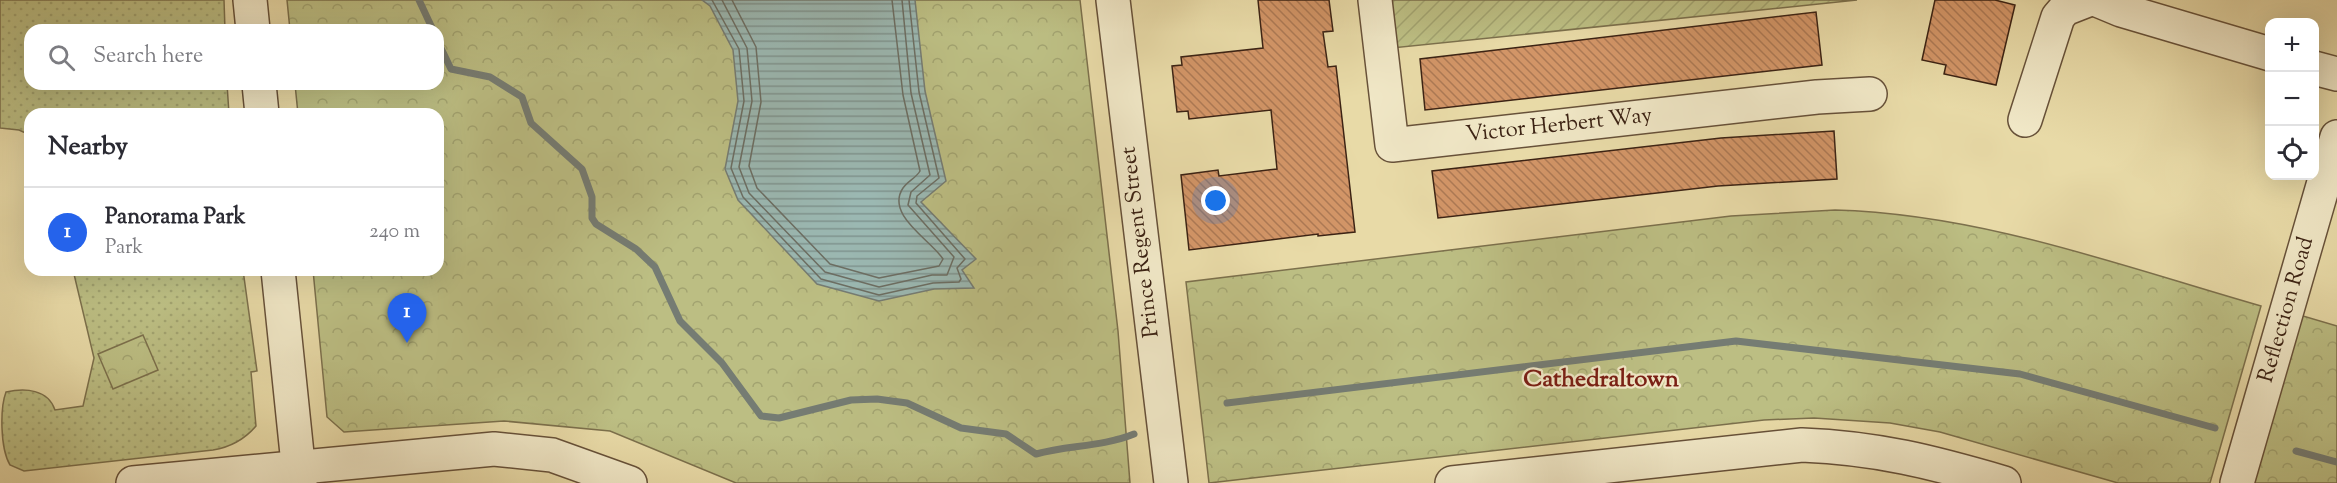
<!DOCTYPE html>
<html lang="en">
<head>
<meta charset="utf-8">
<style>
  body { margin:0; font-family:"Sorts Mill Goudy",serif; background:#f7f7f7; color:#2b2b33 }
  .controls { position:absolute; right:18px; top:18px; display:grid; overflow:hidden; border-radius:12px; box-shadow:0 6px 24px #0002 }
  .controls button { width:54px; height:54px; display:grid; place-items:center; padding:0; border:0; border-bottom:2px solid #e1e1e2; background:#fff; color:#2b2b33; font:30px sans-serif }
  .you { position:absolute; left:1216px; top:201px; width:21px; height:21px; margin:-15px; border:4px solid #fff; border-radius:50%; background:#1a73e8; box-shadow:0 0 0 9px #1a73e833 }
  .badge { display:grid; place-items:center; width:39px; height:39px; border-radius:50%; background:#2563eb; color:#fff; font-size:20px; font-weight:700 }
  .pin { position:absolute; translate:-50% -50px; filter:drop-shadow(0 2px 3px #0008) }
  .pin::after { content:''; position:absolute; top:32px; width:21px; height:18px; background:inherit; clip-path:polygon(0 0,100% 0,50% 100%) }
  .list { margin:0; padding:0; list-style:none }
  h2 { display:flex; justify-content:space-between; align-items:center; height:78px; margin:0; padding:0 24px; font-size:26px }
  h2 small { font-size:20px; font-weight:400; color:#7c7c81 }
  .list li { display:grid; grid-template-columns:39px 1fr auto; gap:18px; align-items:center; box-sizing:border-box; height:90px; padding:0 24px; border-top:2px solid #e1e1e2 }
  .list b { display:block; font-size:22px; white-space:nowrap }
  .list p { margin:0; font-size:20px; white-space:nowrap; color:#7c7c81 }
  .list em { font-size:20px; font-style:normal; color:#7c7c81 }
  .icon { flex:none; width:33px; height:33px; fill:none; stroke:currentColor; stroke-width:2; stroke-linecap:round; stroke-linejoin:round }
  .map { position:relative; flex:none; width:2337px; height:483px; overflow:hidden }
  .search { position:absolute; background:#fff; box-shadow:0 6px 24px #0002; left:24px; top:24px; width:420px; height:66px; display:flex; align-items:center; gap:15px; box-sizing:border-box; padding:0 21px; border-radius:18px; color:#7c7c81; font-size:22px }
  .panel { position:absolute; background:#fff; box-shadow:0 6px 24px #0002; left:24px; top:108px; width:420px; height:168px; border-radius:18px }
  .map>svg:first-child { display:block }
  .grass { fill:url(#grass-dots); stroke:#7c704c; stroke-width:1.5 }
  .park { fill:url(#park-crowns); stroke:#7c704c; stroke-width:1.5 }
  .garden { fill:url(#garden-furrows); stroke:#7c704c; stroke-width:1.5 }
  .water { fill:url(#water-rules); stroke:#757c73; stroke-width:1.5 }
  .lines { fill:none; stroke-linecap:round; stroke-linejoin:round }
  .shore { stroke:#6c6e63; stroke-width:1.5 }
  .stream { stroke:#757c73; stroke-width:7 }
  .building { fill:url(#building-back-hatch); stroke:#3c2314; stroke-width:1.5 }
  .minor-casing { stroke:#675139; stroke-width:36 }
  .minor { stroke:#f0e7c6; stroke-width:33 }
  .labels { text-anchor:middle; dominant-baseline:central; stroke-width:4.5; stroke-linejoin:round; paint-order:stroke }
  .street-label { font-size:22px; fill:#3c2314; stroke:#f0e7c6 }
  .neighbourhood-label { font-size:24px; font-weight:bold; fill:#7a1f14; stroke:#f0e7c6 }
</style>
</head>
<body>
<div class="map">
<svg width="2337" height="483" viewBox="0 0 2337 483">
  <defs>
    <pattern id="grass-dots" width="8" height="8" patternUnits="userSpaceOnUse" patternTransform="scale(1.5)"><rect width="8" height="8" fill="#bcbe83"/><path d="M2 2h.1M6 6h.1" fill="none" stroke="#a2a370" stroke-width="1.8" stroke-linecap="round"/></pattern>
    <pattern id="park-crowns" width="20" height="18" patternUnits="userSpaceOnUse" patternTransform="scale(1.5)"><rect width="20" height="18" fill="#bcbe83"/><path d="M2 6a3 3 0 1 1 6 0M12 15a3 3 0 1 1 6 0" fill="none" stroke="#a2a370"/></pattern>
    <pattern id="garden-furrows" width="10" height="10" patternUnits="userSpaceOnUse" patternTransform="scale(1.5)"><rect width="10" height="10" fill="#bcbe83"/><path d="M-1 1l2-2M0 10L10 0M9 11l2-2" fill="none" stroke="#a2a370"/></pattern>
    <pattern id="water-rules" width="6" height="5" patternUnits="userSpaceOnUse" patternTransform="scale(1.5)"><rect width="6" height="5" fill="#9bb8b2"/><path d="M0 2.5h6" fill="none" stroke="#809590"/></pattern>
    <pattern id="building-back-hatch" width="6" height="6" patternUnits="userSpaceOnUse" patternTransform="scale(1.5)"><rect width="6" height="6" fill="#d29567"/><path d="M-1 5l2 2M0 0l6 6M5-1l2 2" fill="none" stroke="#ac7954"/></pattern>
  </defs>
  <rect width="100%" height="100%" fill="#e8daa7"/>
  <filter id="stains"><feTurbulence type="fractalNoise" baseFrequency=".00333" numOctaves="4"/><feColorMatrix values="0 0 0 0 .2 0 0 0 0 .09 0 0 0 0 .02 0 0 0 .5 -.17"/></filter>
  <radialGradient id="worn" r=".72"><stop offset=".6" stop-color="#630" stop-opacity="0"/><stop offset="1" stop-color="#630" stop-opacity=".3"/></radialGradient>
  <g class="grass">
    <polygon points="0,0 224,0 225,30 30,30 30,84 227,84 229,114 30,114 30,135 19,130 0,128"/>
    <path d="M 73,270 L 243,270 L 257,371 L 251,372 L 256,426 C 244,440 231,447 213,450 L 24,471 L 10,465 C 0,448 0,408 6,392 C 25,388 48,389 55,410 L 83,406 L 94,358 Z"/>
  </g>
  <g class="park">
    <polygon points="287,0 1080,0 1118,331 1130,483 736,483 610,431 504,421 344,432 327,417 313,270 438,270 438,114 298,114 295,84 438,84 438,30 290,30"/>
    <path d="M 1835,210 C 1982,214 2121,266 2261,306 L 2210,483 L 2118,483 L 1940,432 L 1890,423 L 1814,418 L 1764,420 L 1209,483 L 1186,282 L 1731,216 Z"/>
    <polygon points="2286,311 2337,326 2337,483 2236,483"/>
    <polygon points="143,335 158,370 113,389 98,354"/>
  </g>
  <polygon class="garden" points="1386,0 1857,0 1392,48"/>
  <polygon class="water" points="702,0 915,0 925,91 946,181 921,202 976,259 962,270 974,288 934,289 879,301 817,284 738,200 725,169 738,101 733,50 710,6"/>
  <g class="lines">
    <g class="shore">
      <polyline points="712,0 739,49 744,101 731,168 743,197 821,279 879,295 933,283 959,282 961,279 957,268 965,259 916,203 917,196 939,178 919,92 909,0"/>
      <polyline points="722,0 747,48 752,101 739,167 749,193 825,272 879,287 932,275 947,275 954,257 908,205 911,192 930,175 911,93 902,0"/>
      <path d="M 732,0 L 756,47 L 761,102 L 749,166 L 757,188 L 830,264 L 879,278 L 939,266 L 943,259 C 931,240 885,215 903,188 C 908,181 916,178 920,171 L 903,95 L 892,0"/>
    </g>
    <g class="stream">
      <polyline points="419,0 433,30"/>
      <path d="M 438,42 L 451,69 L 490,77 L 522,97 L 531,123 L 582,169 L 592,197 L 592,218 L 596,224 L 636,249 L 655,267 L 680,321 L 722,363 L 761,416 L 779,418 L 851,400 L 877,399 L 907,403 L 961,428 L 1006,434 L 1036,454 C 1069,445 1102,447 1134,434"/>
      <polyline points="1227,403 1736,341 2020,374 2215,428"/>
      <polyline points="2296,451 2337,462"/>
    </g>
  </g>
  <g class="building">
    <polygon points="1258,0 1329,0 1333,31 1323,32 1328,67 1336,66 1355,232 1318,236 1318,234 1189,250 1181,175 1218,170 1219,176 1277,169 1271,110 1189,119 1188,111 1177,112 1172,66 1182,65 1181,57 1263,48"/>
    <polygon points="1935,0 1995,0 2015,5 1996,85 1944,74 1946,65 1922,60"/>
    <polygon points="1816,12 1822,65 1425,110 1420,59"/>
    <polygon points="1834,131 1837,179 1718,186 1438,218 1432,171 1721,138"/>
  </g>
  <g class="lines">
    <g class="minor-casing">
      <g id="minor">
        <polyline points="250,0 253,30"/>
        <polyline points="1113,0 1171,483"/>
        <polyline points="1375,0 1392,145 1817,97 1870,94"/>
        <polyline points="2097,0 2121,10 2270,54"/>
        <polyline points="2314,68 2337,74"/>
        <polyline points="259,84 262,114"/>
        <polyline points="2025,120 2058,17 2065,9 2088,0"/>
        <polyline points="278,270 300,483"/>
        <polyline points="133,483 494,449 552,455 630,483"/>
        <path d="M 1452,483 L 1802,445 C 1878,448 1932,462 2004,483"/>
        <polyline points="2237,483 2337,137"/>
      </g>
    </g>
    <use href="#minor" class="minor"/>
  </g>
  <g class="labels">
    <g class="street-label">
      <text transform="translate(1559 126) rotate(-6)">Victor Herbert Way</text>
      <text transform="translate(1141 242) rotate(-97)">Prince Regent Street</text>
      <text transform="translate(2287 310) rotate(-74)">Reflection Road</text>
    </g>
    <g class="neighbourhood-label">
      <text x="1601" y="380">Cathedraltown</text>
    </g>
  </g>
  <rect width="100%" height="100%" filter="url(#stains)"/>
  <rect width="100%" height="100%" fill="url(#worn)"/>
</svg>
<div class="controls">
<button>+</button>
<button>−</button>
<button><svg class="icon" aria-label="locate" viewBox="0 0 24 24"><circle cx="12" cy="12" r="6"/><path d="M12 2v4M12 18v4M2 12h4M18 12h4"/></svg></button>
</div>
<div class="you"></div>
<div class="pin badge" style="left:407px;top:343px">1</div>
<div class="search"><svg class="icon" aria-label="search" viewBox="0 0 24 24"><circle cx="10" cy="10" r="6"/><path d="M15 15l6 6"/></svg>Search here</div>
<section class="panel">
<h2>Nearby<small></small></h2>
<ul class="list">
<li><span class="badge">1</span><div><b>Panorama Park</b><p>Park</p></div><em>240 m</em></li>
</ul>
</section>
</div>
</body>
</html>
